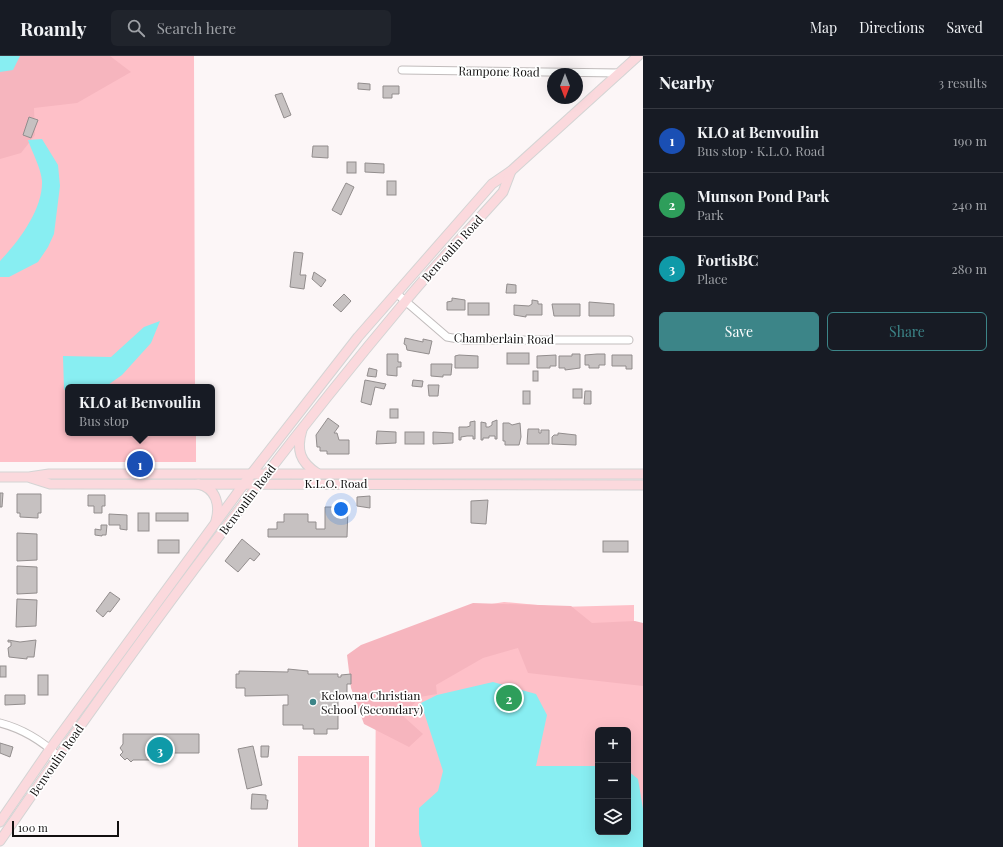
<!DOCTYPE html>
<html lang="en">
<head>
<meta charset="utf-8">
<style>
  body { margin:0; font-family:"Playfair Display",serif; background:#20242c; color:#f1f3f6 }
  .controls { position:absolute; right:12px; bottom:12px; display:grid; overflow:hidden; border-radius:6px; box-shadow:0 4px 16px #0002 }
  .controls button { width:36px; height:36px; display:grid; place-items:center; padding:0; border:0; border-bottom:1px solid #363941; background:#171b24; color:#f1f3f6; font:20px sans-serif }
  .compass { position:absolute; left:547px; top:12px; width:36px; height:36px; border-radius:50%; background:#171b24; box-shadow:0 4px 16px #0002; rotate:180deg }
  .scale { position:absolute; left:12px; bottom:10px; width:107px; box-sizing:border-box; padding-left:4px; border:2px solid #121010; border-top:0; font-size:11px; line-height:14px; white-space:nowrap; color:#121010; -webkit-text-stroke:3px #fff; paint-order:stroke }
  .you { position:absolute; left:341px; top:453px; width:14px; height:14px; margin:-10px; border:3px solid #fff; border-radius:50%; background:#1a73e8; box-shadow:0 0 0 6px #1a73e833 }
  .badge { display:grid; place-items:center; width:26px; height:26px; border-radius:50%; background:#3c8588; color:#fff; font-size:13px; font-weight:700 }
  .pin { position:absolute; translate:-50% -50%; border:2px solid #fff; box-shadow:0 1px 4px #0006 }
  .popup { position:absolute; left:65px; top:328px; width:150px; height:52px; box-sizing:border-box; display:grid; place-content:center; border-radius:6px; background:#171b24; filter:drop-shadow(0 1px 3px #0005); font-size:13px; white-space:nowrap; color:#9ea1a6 }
  .popup b { font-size:15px; color:#f1f3f6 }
  .popup::after { content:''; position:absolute; left:50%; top:100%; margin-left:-8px; border:8px solid transparent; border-top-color:#171b24 }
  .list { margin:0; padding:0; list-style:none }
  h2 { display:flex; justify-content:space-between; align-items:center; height:52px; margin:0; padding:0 16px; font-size:17px }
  h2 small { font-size:13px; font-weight:400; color:#9ea1a6 }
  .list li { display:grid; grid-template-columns:26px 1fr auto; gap:12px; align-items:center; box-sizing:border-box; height:64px; padding:0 16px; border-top:1px solid #363941 }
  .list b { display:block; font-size:15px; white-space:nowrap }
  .list p { margin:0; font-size:13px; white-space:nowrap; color:#9ea1a6 }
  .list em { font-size:13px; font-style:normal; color:#9ea1a6 }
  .actions { display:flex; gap:8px; padding:12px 16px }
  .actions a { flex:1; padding:9px 0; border:1px solid #3c8588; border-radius:6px; text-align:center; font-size:14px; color:#3c8588 }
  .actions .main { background:#3c8588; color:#fff }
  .icon { flex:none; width:22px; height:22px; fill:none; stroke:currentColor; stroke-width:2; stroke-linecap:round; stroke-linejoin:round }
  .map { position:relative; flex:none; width:643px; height:791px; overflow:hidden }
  header { display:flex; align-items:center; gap:24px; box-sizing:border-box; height:56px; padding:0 20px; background:#171b24; border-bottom:1px solid #363941 }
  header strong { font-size:19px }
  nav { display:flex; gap:22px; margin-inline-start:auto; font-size:14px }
  .search { width:280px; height:36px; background:#20242c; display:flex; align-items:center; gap:10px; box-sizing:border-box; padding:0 14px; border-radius:6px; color:#9ea1a6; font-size:15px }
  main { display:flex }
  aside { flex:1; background:#171b24 }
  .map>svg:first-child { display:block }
  .green { fill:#fec0c8; fill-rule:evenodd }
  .forest { fill:#f6b5be }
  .water { fill:#88eef2 }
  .building { fill:#c6c1c1; stroke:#928d8d }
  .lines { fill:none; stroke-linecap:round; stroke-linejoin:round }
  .minor-casing { stroke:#c1bcbc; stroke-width:9 }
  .major-casing { stroke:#d4d4d4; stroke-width:11 }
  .minor { stroke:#fff; stroke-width:7 }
  .major { stroke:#fbd9dd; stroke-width:9 }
  .poi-dot { fill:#3c8588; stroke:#fff; stroke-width:1.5 }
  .labels { text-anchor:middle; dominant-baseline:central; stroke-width:3.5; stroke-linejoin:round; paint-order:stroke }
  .street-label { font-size:12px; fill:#121010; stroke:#fff }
  .poi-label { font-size:12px; fill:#121010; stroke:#fff; text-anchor:start }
</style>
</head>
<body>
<header>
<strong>Roamly</strong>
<div class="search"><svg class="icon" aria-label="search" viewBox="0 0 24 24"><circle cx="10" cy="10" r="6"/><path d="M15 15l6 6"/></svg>Search here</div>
<nav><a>Map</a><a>Directions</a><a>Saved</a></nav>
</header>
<main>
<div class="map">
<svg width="643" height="791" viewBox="0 0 643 791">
  <rect width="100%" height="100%" fill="#fcf6f7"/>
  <g class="green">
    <polygon points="0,0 194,0 195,331 68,331 68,377 196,377 196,406 0,406"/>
    <path d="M 504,546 L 559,551 L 634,549 L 634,609 L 643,609 L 643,791 L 375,791 L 376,609 L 473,551 ZM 598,674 L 628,674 L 628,776 L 598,776 Z"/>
    <rect x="298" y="700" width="71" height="91"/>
  </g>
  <g class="forest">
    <polygon points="0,0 110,0 131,16 77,47 34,52 35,79 21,97 0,103"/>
    <polygon points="473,547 571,550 592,567 635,565 643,567 643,630 528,617 518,592 483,602 436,629 437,638 420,641 403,660 423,678 409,691 364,668 351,632 347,599 361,589"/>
  </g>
  <g class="water">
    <polygon points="0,0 20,0 13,14 0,16"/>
    <path d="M 42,83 L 58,109 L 60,130 L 54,178 L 48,191 L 38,206 L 9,221 L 0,221 L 0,205 C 19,185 43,153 42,125 C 41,112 32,96 28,84 Z"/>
    <polygon points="160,265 151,287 122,319 105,331 68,331 68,339 64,333 63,300 111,301 144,271"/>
    <polygon points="493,626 536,638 547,659 536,710 598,710 598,776 628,776 628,715 638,723 643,753 643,791 422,791 419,778 419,752 438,735 443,715 421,647 437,639"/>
  </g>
  <g class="building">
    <polygon points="358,27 370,28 370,34 358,33"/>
    <polygon points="383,30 399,30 399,38 392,38 392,42 383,42"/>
    <polygon points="282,37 291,59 284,62 275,39"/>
    <polygon points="29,61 38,64 31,82 23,79"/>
    <polygon points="313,90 328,90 328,102 312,101"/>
    <rect x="347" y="106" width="9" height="11"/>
    <polygon points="365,107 384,108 384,117 365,116"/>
    <rect x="387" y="125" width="9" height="14"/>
    <polygon points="346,127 354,131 341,159 332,154"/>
    <polygon points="294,196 303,197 300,219 306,219 304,233 290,231"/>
    <polygon points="314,216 326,224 321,231 312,223"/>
    <polygon points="507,228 516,229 516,237 506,237"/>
    <polygon points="344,238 351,245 341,256 333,249"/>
    <polygon points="452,242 465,244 465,254 447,254 447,246 452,245"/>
    <polygon points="532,244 538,245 538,248 542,248 542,259 526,259 526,261 514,259 514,249 529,250 532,248"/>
    <polygon points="589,246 614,248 614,260 589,260"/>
    <rect x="468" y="247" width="21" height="12"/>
    <polygon points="552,248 580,248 580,260 554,260"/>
    <polygon points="405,282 423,286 423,283 432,285 429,298 407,294 406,289 404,288"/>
    <rect x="507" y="297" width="22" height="11"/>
    <polygon points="387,298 398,298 398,306 401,306 401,311 397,311 397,320 387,319"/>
    <polygon points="572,298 580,298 580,312 565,314 565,312 559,312 559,300 572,300"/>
    <polygon points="597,298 605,298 605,309 599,309 599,312 589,312 589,309 585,309 585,299"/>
    <polygon points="459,299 478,300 478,312 455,312 455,300"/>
    <polygon points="556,299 556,310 550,310 550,312 537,312 537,300"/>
    <polygon points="612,299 632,299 632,313 626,313 626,310 612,310"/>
    <polygon points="431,308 452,308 451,319 443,319 443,321 431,320"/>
    <polygon points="369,312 377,314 376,321 367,320"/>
    <rect x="533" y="315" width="5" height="10"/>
    <polygon points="365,324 386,328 384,333 375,331 371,349 361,346"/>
    <polygon points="413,324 423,325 422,331 412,330"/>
    <polygon points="428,329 439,329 438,340 429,340"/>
    <rect x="573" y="333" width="9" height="9"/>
    <rect x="523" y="335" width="7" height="13"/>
    <polygon points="585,335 591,335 591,348 584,348"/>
    <rect x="390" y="353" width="8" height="9"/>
    <polygon points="328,362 339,370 334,377 337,377 339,384 349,384 349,398 327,398 327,395 320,395 320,391 317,391 316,379"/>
    <polygon points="497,364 497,383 495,383 495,380 489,380 489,382 483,382 483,384 481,384 481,366 486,367 486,371 489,371 492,369 492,366"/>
    <polygon points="475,365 475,383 473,383 473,380 467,380 461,381 461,384 459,384 459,371 467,371 470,370 470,366"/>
    <polygon points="503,367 509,367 512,369 520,367 521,381 519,389 505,389 505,385 503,385"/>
    <polygon points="528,373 539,373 539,377 541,377 541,374 549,374 549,388 527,388"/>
    <polygon points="377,375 396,376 396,387 376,388"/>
    <rect x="405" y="376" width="19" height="12"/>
    <polygon points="433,376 453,377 453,387 433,388"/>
    <polygon points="558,377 576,379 576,389 552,388 552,381 554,379 558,379"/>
    <polygon points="0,437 3,437 2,451 0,451"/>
    <polygon points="17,438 41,438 41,457 38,457 38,462 20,461 20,457 17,457"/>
    <polygon points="88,439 105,439 105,450 102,450 102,457 94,457 94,450 88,450"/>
    <polygon points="370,440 370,452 357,450 357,441"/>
    <polygon points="488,444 486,468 471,467 471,445"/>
    <polygon points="325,451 348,451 347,481 268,481 268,473 277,473 277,466 284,466 284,458 308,458 308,466 316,466 316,473 325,473"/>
    <rect x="138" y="457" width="11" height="18"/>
    <rect x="156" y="457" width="32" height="8"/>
    <polygon points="109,458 127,459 127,474 120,473 120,469 109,469"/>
    <polygon points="101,469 107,469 106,479 102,479 102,480 95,479 95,473 101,474"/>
    <polygon points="17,477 37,478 37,504 17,505"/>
    <polygon points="242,483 260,498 254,505 250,502 238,516 225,505"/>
    <rect x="158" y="484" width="21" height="13"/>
    <rect x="603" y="485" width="25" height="11"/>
    <polygon points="17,510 37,511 37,537 17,538"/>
    <polygon points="110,536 120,543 110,556 108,555 103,561 96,555"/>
    <polygon points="17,543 37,544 36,570 16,571"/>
    <polygon points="8,584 20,586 36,584 34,601 27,601 27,603 9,601 8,592 11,590 11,586 8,586"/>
    <rect x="0" y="610" width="6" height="11"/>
    <polygon points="288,613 308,615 308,618 338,618 338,621 341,621 341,619 351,618 351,628 347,628 347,642 338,642 338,673 327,673 327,678 314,678 314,673 303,673 303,669 283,669 283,649 288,649 288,639 245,640 245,632 236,632 236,618 239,618 239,615 288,616"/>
    <rect x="38" y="619" width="10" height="20"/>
    <polygon points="5,639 25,639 25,648 5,649"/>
    <polygon points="123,678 199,678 199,697 152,697 152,704 133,704 131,706 127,702 125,704 120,699 123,696 120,692 123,688"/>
    <polygon points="0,687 13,691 10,701 0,697"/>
    <polygon points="253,690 262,729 247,733 238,693"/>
    <polygon points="261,690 269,690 268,701 261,701"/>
    <polygon points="252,738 266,739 266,744 268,744 267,753 251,753"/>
  </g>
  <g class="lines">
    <g class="minor-casing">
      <g id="minor">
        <polyline points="402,14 620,17"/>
        <polyline points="396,237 447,281 464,284 629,284"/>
        <path d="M 0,667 C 23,673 41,684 58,700"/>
      </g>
    </g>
    <g class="major-casing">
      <g id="major">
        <path d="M 302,374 C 296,394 300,406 317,417"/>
        <polyline points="0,421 29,421 49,418 643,418"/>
        <polyline points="31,422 50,428 643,429"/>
        <path d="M 198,428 C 217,432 220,450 216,465"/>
        <polyline points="0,766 50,693 252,417 358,281 492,128 511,115 638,0"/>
        <path d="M 0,785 C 127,600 260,419 404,247 C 435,209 470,173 503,136 L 511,115"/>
      </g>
    </g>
    <use href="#minor" class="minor"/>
    <use href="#major" class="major"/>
  </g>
  <circle class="poi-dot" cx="313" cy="646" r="4"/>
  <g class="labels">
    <g class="street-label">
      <text transform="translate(499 15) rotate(1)">Rampone Road</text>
      <text transform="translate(452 192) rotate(-48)">Benvoulin Road</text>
      <text transform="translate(504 282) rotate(1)">Chamberlain Road</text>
      <text x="336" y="427">K.L.O. Road</text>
      <text transform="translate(247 443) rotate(-53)">Benvoulin Road</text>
      <text transform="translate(56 704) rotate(-55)">Benvoulin Road</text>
    </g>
    <g class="poi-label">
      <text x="321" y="639">Kelowna Christian<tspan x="321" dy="14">School (Secondary)</tspan></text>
    </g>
  </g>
</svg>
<div class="controls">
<button>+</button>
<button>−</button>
<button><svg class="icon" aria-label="layers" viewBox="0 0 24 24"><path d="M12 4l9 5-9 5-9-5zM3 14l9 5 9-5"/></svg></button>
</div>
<svg class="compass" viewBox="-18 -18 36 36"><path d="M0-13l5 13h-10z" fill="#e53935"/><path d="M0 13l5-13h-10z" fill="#9ea1a6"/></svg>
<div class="scale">100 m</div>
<div class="you"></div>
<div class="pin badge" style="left:140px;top:408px;background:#1a4fb4">1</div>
<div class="popup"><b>KLO at Benvoulin</b>Bus stop</div>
<div class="pin badge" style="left:509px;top:642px;background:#2e9e5b">2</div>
<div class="pin badge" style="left:160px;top:694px;background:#0f9aa8">3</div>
</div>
<aside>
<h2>Nearby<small>3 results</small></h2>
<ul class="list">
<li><span class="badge" style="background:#1a4fb4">1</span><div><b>KLO at Benvoulin</b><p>Bus stop · K.L.O. Road</p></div><em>190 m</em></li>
<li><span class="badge" style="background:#2e9e5b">2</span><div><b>Munson Pond Park</b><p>Park</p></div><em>240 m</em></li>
<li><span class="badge" style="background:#0f9aa8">3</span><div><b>FortisBC</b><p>Place</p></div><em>280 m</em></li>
</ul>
<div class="actions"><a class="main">Save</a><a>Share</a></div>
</aside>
</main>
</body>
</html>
